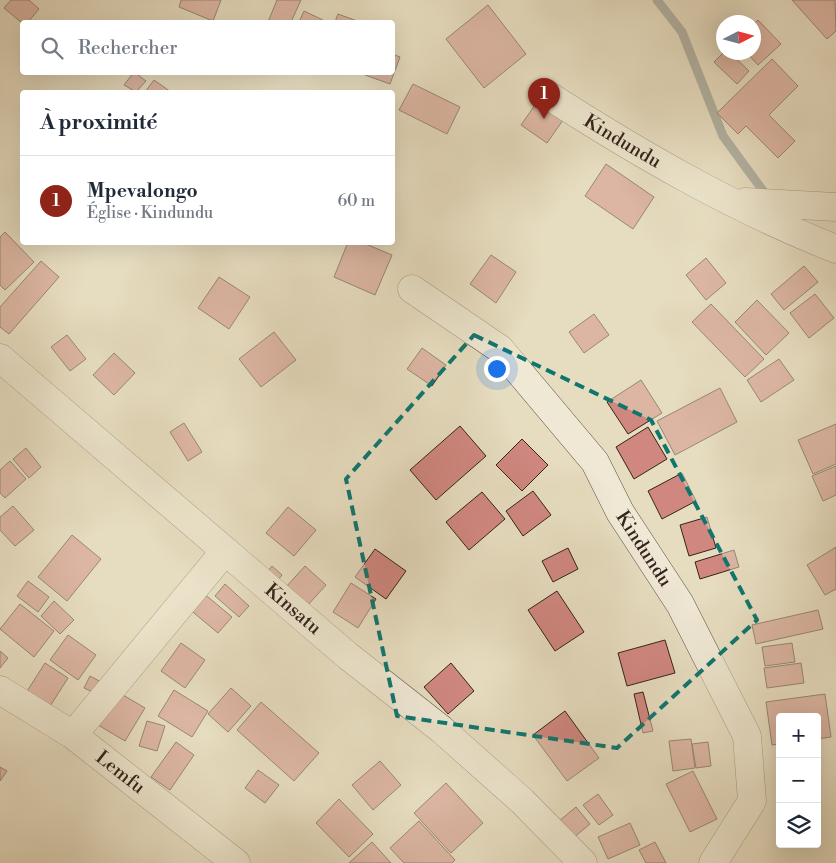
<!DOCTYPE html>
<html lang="fr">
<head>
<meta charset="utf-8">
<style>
  body { margin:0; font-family:"Libre Bodoni",serif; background:#f2f2f3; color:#1f2937 }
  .controls { position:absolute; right:15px; bottom:15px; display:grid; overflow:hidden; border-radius:5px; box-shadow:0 5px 20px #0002 }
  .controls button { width:45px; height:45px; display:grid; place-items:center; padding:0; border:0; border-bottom:1px solid #e0e1e3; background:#fff; color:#1f2937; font:25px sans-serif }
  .compass { position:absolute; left:716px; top:15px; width:45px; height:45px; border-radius:50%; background:#fff; box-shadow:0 5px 20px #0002; rotate:84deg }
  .you { position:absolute; left:496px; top:368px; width:18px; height:18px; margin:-12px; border:4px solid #fff; border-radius:50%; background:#1a73e8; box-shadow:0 0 0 8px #1a73e833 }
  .badge { display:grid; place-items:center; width:32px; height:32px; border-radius:50%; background:#8f2418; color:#fff; font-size:16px; font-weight:700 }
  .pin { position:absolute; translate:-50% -41px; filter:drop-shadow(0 1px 2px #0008) }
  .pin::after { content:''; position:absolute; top:26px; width:18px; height:15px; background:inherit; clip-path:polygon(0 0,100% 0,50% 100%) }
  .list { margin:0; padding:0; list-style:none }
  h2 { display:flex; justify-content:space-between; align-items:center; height:65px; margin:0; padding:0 20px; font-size:21px }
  h2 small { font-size:16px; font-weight:400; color:#747a83 }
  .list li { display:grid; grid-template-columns:32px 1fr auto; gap:15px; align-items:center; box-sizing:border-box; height:90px; padding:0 20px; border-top:1px solid #e0e1e3 }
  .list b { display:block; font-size:19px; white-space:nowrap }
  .list p { margin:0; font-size:16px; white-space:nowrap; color:#747a83 }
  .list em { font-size:16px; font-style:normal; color:#747a83 }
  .icon { flex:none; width:28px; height:28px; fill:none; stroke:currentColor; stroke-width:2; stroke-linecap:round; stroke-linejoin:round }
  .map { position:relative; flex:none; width:836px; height:863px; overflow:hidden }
  .search { position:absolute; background:#fff; box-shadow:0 5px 20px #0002; left:20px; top:20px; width:375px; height:55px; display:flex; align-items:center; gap:12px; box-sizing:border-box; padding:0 18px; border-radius:5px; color:#747a83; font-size:19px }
  .panel { position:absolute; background:#fff; box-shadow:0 5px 20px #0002; left:20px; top:90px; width:375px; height:155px; border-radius:5px }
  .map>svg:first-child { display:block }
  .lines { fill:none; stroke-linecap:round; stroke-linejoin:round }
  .stream { stroke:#727d7d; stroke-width:9 }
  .building { fill:#d08780; stroke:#34241c }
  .minor-casing { stroke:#605245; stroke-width:29 }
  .minor { stroke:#efe8d5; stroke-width:28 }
  .marked { fill:none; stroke:#0f766e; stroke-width:4; stroke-dasharray:10 6; stroke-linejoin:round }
  .labels { text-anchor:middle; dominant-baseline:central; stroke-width:4; stroke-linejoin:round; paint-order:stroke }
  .street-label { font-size:19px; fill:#34241c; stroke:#efe8d5 }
</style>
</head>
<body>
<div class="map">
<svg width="836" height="863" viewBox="0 0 836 863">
  <rect width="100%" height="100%" fill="#e6dcbf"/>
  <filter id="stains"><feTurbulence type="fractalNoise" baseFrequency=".004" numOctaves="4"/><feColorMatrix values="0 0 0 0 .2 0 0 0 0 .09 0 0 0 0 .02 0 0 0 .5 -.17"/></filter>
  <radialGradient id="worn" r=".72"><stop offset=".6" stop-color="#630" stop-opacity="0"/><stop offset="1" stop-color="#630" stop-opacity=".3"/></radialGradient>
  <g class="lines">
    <polyline class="stream" points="657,0 682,32 723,136 769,199"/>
  </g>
  <g class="building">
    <polygon points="11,0 29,0 39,9 28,22 22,23 4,8"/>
    <polygon points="181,0 221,0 213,21 179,7"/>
    <polygon points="277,0 301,0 291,22 268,22"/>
    <polygon points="792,0 835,0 836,31 827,39"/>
    <polygon points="488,5 526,54 484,88 446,39"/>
    <polygon points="304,11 323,20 322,22 299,22"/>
    <polygon points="338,14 360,22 335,22"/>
    <polygon points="758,20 781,44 758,65 746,52 754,52 754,24"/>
    <polygon points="724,52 729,52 749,71 737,84 714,62"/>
    <polygon points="392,54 400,57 390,84 365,75 366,72 392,72"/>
    <polygon points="772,59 798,86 769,115 795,141 778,158 746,126 738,134 717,113"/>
    <polygon points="134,72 146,81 136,92 124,85"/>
    <polygon points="154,80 171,92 145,92"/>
    <polygon points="413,84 460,107 447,134 399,110"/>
    <polygon points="542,95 568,113 547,143 521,125"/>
    <polygon points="606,164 654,197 633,229 585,196"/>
    <polygon points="5,232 34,262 5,290 0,285 0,237"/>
    <polygon points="348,242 361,242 392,255 375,295 334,277"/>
    <polygon points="491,255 516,272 496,303 470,284"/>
    <polygon points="706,258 726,283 706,300 686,275"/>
    <polygon points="41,261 59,277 9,334 0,327 0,307"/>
    <polygon points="804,266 818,282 784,310 771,294"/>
    <polygon points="219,277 250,297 229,329 198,308"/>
    <polygon points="815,294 834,318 809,338 790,313"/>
    <polygon points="757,300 789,333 766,355 735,322"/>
    <polygon points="711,304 764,359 745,377 692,322"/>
    <polygon points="594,314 609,335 584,353 569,332"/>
    <polygon points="274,332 296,360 261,387 239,359"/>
    <polygon points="67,335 86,359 70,371 51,347"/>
    <polygon points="422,348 446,365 432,386 407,369"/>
    <polygon points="114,353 135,373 114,395 93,375"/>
    <polygon points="779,359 794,380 761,402 747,380"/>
    <polygon points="641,380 662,413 628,434 607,402"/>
    <polygon points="720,388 737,422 675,455 657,421"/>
    <polygon points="184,423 202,452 188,461 170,432"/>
    <polygon points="836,424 836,464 813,474 798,440"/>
    <polygon points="460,426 486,456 436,500 410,470"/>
    <polygon points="648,427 667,459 634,479 616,447"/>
    <polygon points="522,439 548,465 522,491 496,465"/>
    <polygon points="26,448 41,467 29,478 13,459"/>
    <polygon points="10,461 26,479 5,498 0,493 0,470"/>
    <polygon points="836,466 836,495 823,501 812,476"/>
    <polygon points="682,473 696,501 662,519 648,491"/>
    <polygon points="533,491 551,515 523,536 506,511"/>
    <polygon points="482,492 505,519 469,550 446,522"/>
    <polygon points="13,506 34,530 15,546 0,530 0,517"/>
    <polygon points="288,507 316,530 294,556 266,533"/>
    <polygon points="707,517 716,548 689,556 680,525"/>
    <polygon points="72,535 101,559 67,601 38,577"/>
    <polygon points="836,547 836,589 825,595 807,565"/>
    <polygon points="568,548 578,569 553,582 542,561"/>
    <polygon points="375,549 406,571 386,599 355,577"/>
    <polygon points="734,550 739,567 700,579 695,562"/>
    <polygon points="272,566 282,575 273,586 263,577"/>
    <polygon points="305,566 326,585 307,606 286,587"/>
    <polygon points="28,581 49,597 38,612 17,596"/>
    <polygon points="351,583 376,599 358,628 333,612"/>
    <polygon points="225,584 249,606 239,617 215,596"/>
    <polygon points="557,591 584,632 555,651 528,610"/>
    <polygon points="202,592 232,617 218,633 188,608"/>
    <polygon points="54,601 74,620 60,634 41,616"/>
    <polygon points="20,604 54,631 34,657 0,629"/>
    <polygon points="818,610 823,629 756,644 752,625"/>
    <polygon points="68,635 96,655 78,680 50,660"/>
    <polygon points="665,640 675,673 627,686 618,653"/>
    <polygon points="181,643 205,660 185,688 161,671"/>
    <polygon points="792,643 795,662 765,666 762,647"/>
    <polygon points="0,651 8,658 0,668"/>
    <polygon points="45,663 68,678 47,711 24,696"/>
    <polygon points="451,663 474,691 448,714 424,687"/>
    <polygon points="801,663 804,683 767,688 764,668"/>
    <polygon points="90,676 105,684 99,695 84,688"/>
    <polygon points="231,688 251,706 228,732 208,714"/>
    <polygon points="174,690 208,711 192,737 158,716"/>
    <polygon points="118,692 145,708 125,741 98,725"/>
    <polygon points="643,692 653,731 643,733 634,694"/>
    <polygon points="825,694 831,737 817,739 817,717 780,717 780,744 772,745 766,702"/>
    <polygon points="261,702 319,753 294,781 237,730"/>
    <polygon points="565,711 599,758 567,781 533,735"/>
    <polygon points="147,721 165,726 157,751 139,746"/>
    <polygon points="691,739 695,768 673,771 669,741"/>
    <polygon points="176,742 194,755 170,790 151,777"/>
    <polygon points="708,742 711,766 696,768 692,744"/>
    <polygon points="380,761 401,785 373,810 352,785"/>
    <polygon points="0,767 7,771 0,781"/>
    <polygon points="258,770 279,785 265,803 245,788"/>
    <polygon points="693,771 717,819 690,832 666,784"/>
    <polygon points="446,783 483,823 451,853 414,813"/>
    <polygon points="598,794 613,815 599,825 583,805"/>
    <polygon points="339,799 373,834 349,857 316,823"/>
    <polygon points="576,807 590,824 567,843 553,826"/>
    <polygon points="419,821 455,860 452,863 404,863 390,848"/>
    <polygon points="630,823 640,845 608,859 598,837"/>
    <polygon points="372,842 391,863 349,863"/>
    <polygon points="655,842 666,863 646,863 639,850"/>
  </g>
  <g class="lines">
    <g class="minor-casing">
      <g id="minor">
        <path id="s1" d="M 546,94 C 638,153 734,209 836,249"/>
        <polyline points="745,202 836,207"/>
        <path id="s2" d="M 412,289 L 500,349 L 595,462 L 620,512 L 680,604 L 747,736 L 752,801 L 713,863"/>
        <path id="s3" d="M 0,358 L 348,656 L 441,729 L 522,801 L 583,863"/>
        <path id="s4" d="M 0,690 L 73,735 L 236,863"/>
        <polyline points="73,735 225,551"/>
      </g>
    </g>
    <use href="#minor" class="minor"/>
  </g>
  <path d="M0 0H836V863H0ZM 474,335 L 651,420 L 757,620 L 617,748 L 397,716 L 346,479 Z" fill="#e6dcbf" fill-opacity=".55" fill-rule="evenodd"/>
  <path class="marked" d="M 474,335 L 651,420 L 757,620 L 617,748 L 397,716 L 346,479 Z"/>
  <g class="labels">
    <g class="street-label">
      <text stroke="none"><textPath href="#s1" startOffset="90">Kindundu</textPath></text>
      <text stroke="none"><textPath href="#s2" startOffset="354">Kindundu</textPath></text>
      <text stroke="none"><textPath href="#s3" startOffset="386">Kinsatu</textPath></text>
      <text stroke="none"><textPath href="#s4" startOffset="146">Lemfu</textPath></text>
    </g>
  </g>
  <rect width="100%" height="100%" filter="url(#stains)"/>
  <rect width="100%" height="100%" fill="url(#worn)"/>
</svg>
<div class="controls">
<button>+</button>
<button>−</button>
<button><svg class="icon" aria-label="layers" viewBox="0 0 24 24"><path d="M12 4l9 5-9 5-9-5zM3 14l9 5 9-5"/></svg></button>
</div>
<svg class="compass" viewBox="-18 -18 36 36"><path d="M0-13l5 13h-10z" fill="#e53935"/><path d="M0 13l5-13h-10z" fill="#747a83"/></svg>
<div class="you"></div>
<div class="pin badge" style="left:544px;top:119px">1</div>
<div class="search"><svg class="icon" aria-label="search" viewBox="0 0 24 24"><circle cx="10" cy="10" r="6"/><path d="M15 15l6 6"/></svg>Rechercher</div>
<section class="panel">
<h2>À proximité<small></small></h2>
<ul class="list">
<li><span class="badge">1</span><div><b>Mpevalongo</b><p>Église · Kindundu</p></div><em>60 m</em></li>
</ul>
</section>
</div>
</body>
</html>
